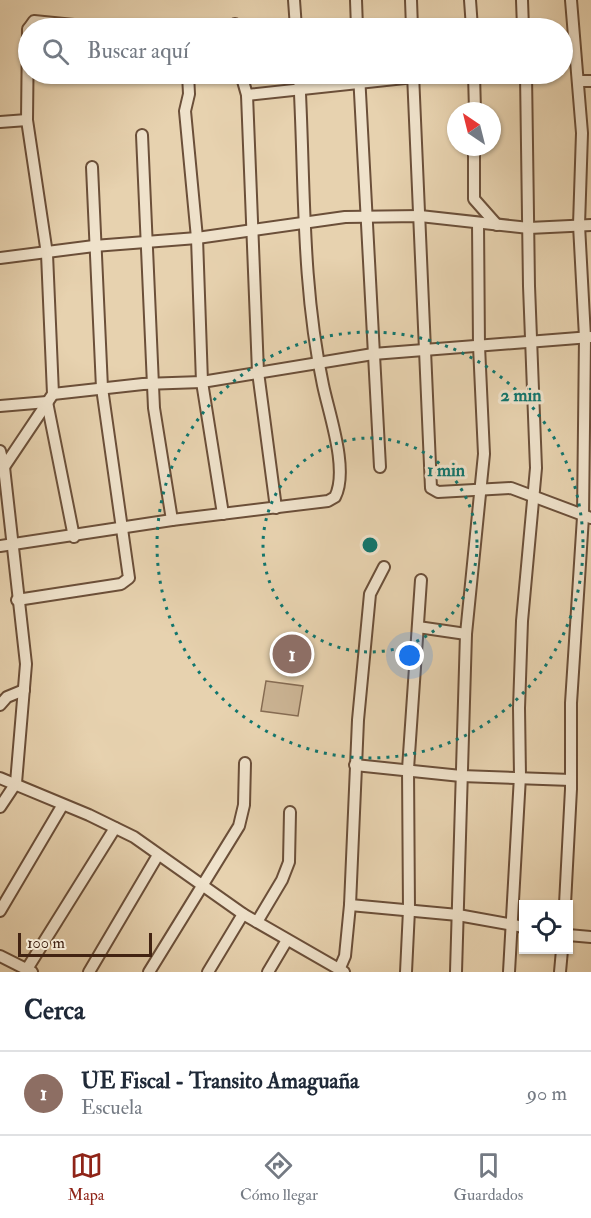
<!DOCTYPE html>
<html lang="es">
<head>
<meta charset="utf-8">
<style>
  body { margin:0; font-family:"IM FELL Double Pica",serif; background:#f6f6f7; color:#1f2937 }
  .controls { position:absolute; right:18px; bottom:18px; display:grid; overflow:hidden; border-radius:0px; box-shadow:0 2px 4px #0004 }
  .controls button { width:54px; height:54px; display:grid; place-items:center; padding:0; border:0; border-bottom:2px solid #e0e1e3; background:#fff; color:#1f2937; font:30px sans-serif }
  .compass { position:absolute; left:447px; top:102px; width:54px; height:54px; border-radius:50%; background:#fff; box-shadow:0 2px 4px #0004; rotate:325deg }
  .scale { position:absolute; left:18px; bottom:15px; width:134px; box-sizing:border-box; padding-left:6px; border:3px solid #422312; border-top:0; font-size:16px; line-height:21px; white-space:nowrap; color:#422312; -webkit-text-stroke:4px #efe2cb; paint-order:stroke }
  .you { position:absolute; left:410px; top:656px; width:21px; height:21px; margin:-15px; border:4px solid #fff; border-radius:50%; background:#1a73e8; box-shadow:0 0 0 9px #1a73e833 }
  .badge { display:grid; place-items:center; width:39px; height:39px; border-radius:50%; background:#8f2418; color:#fff; font-size:20px; font-weight:700 }
  .pin { position:absolute; translate:-50% -50%; border:3px solid #fff; box-shadow:0 2px 6px #0006 }
  .list { margin:0; padding:0; list-style:none }
  h2 { display:flex; justify-content:space-between; align-items:center; height:78px; margin:0; padding:0 24px; font-size:26px }
  h2 small { font-size:20px; font-weight:400; color:#747a83 }
  .list li { display:grid; grid-template-columns:39px 1fr auto; gap:18px; align-items:center; box-sizing:border-box; height:84px; padding:0 24px; border-top:2px solid #e0e1e3 }
  .list b { display:block; font-size:22px; white-space:nowrap }
  .list p { margin:0; font-size:20px; white-space:nowrap; color:#747a83 }
  .list em { font-size:20px; font-style:normal; color:#747a83 }
  .icon { flex:none; width:33px; height:33px; fill:none; stroke:currentColor; stroke-width:2; stroke-linecap:round; stroke-linejoin:round }
  .map { position:relative; flex:none; width:591px; height:972px; overflow:hidden }
  .search { position:absolute; background:#fff; box-shadow:0 2px 4px #0004; left:18px; right:18px; top:18px; height:66px; display:flex; align-items:center; gap:15px; box-sizing:border-box; padding:0 21px; border-radius:33px; color:#747a83; font-size:22px }
  .sheet { height:162px; background:#fff }
  nav { display:flex; justify-content:space-around; align-items:center; box-sizing:border-box; height:84px; border-top:2px solid #e0e1e3; background:#fff; font-size:16px; color:#747a83 }
  nav a { display:grid; justify-items:center; gap:3px }
  nav .on { color:#8f2418 }
  .map>svg:first-child { display:block }
  .green { fill:#cbb494; stroke:#866c53; stroke-width:1.5 }
  .lines { fill:none; stroke-linecap:round; stroke-linejoin:round }
  .minor-casing { stroke:#6b4f39; stroke-width:14 }
  .minor { stroke:#efe2cb; stroke-width:10 }
  .ring { fill:none; stroke:#0f766e; stroke-width:3; stroke-dasharray:3 6 }
  .centre { fill:#0f766e; stroke:#efe2cb; stroke-width:3 }
  .ring-label { font-size:18px; text-anchor:middle; font-weight:bold; fill:#0f766e; stroke:#efe2cb; stroke-width:6; stroke-linejoin:round; paint-order:stroke }
</style>
</head>
<body>
<div class="map">
<svg width="591" height="972" viewBox="0 0 591 972">
  <rect width="100%" height="100%" fill="#e7d2af"/>
  <filter id="stains"><feTurbulence type="fractalNoise" baseFrequency=".00333" numOctaves="4"/><feColorMatrix values="0 0 0 0 .2 0 0 0 0 .09 0 0 0 0 .02 0 0 0 .5 -.17"/></filter>
  <radialGradient id="worn" r=".72"><stop offset=".6" stop-color="#630" stop-opacity="0"/><stop offset="1" stop-color="#630" stop-opacity=".3"/></radialGradient>
  <polygon class="green" points="266,681 303,686 298,716 261,711"/>
  <g class="lines">
    <g class="minor-casing">
      <g id="minor">
        <polyline points="294,0 296,28"/>
        <polyline points="356,0 357,28"/>
        <polyline points="411,0 412,28"/>
        <polyline points="470,0 472,28"/>
        <polyline points="522,0 523,28"/>
        <polyline points="235,24 235,28"/>
        <polyline points="29,28 34,21 84,26"/>
        <polyline points="188,74 189,94 185,111 197,238 202,382 223,514"/>
        <polyline points="241,74 247,95 258,372 276,508"/>
        <polyline points="359,74 380,467"/>
        <polyline points="413,74 431,488 438,492 511,488 591,518"/>
        <polyline points="474,74 475,111"/>
        <polyline points="579,81 591,81"/>
        <polyline points="247,95 442,74"/>
        <polyline points="0,122 27,120"/>
        <polyline points="142,135 154,408 172,520"/>
        <polyline points="474,147 474,199 497,225"/>
        <polyline points="0,258 94,246 197,238 345,217 420,216 529,228 591,225"/>
        <polyline points="53,394 143,384 202,382 373,354 591,337"/>
        <polyline points="0,406 47,402 74,537"/>
        <polyline points="0,451 4,467 26,664 16,783 0,807"/>
        <polyline points="4,467 53,394 47,254 27,120 28,29"/>
        <path d="M 0,546 L 172,520 L 328,501 L 335,497 C 349,470 329,414 323,385 C 301,282 305,178 299,74"/>
        <polyline points="17,600 121,584 129,578 102,388 92,167"/>
        <polyline points="418,627 466,634"/>
        <polyline points="0,705 7,697 24,690"/>
        <polyline points="355,765 461,776 571,780"/>
        <polyline points="0,778 89,815 134,837 243,914 344,972"/>
        <polyline points="565,904 571,789 571,703 583,517 585,337 579,225 582,133 571,0"/>
        <polyline points="350,905 458,915 524,927"/>
        <polyline points="0,911 62,806"/>
        <polyline points="257,922 282,880 289,862 290,812"/>
        <polyline points="568,935 591,937"/>
        <polyline points="0,956 32,972"/>
        <polyline points="27,969 115,828"/>
        <polyline points="339,970 345,956 350,905 358,720 370,594 384,567"/>
        <polyline points="89,972 158,855"/>
        <polyline points="149,972 239,826 244,805 245,763"/>
        <polyline points="208,972 243,914"/>
        <polyline points="268,972 287,940"/>
        <polyline points="406,972 409,910 408,769 421,580"/>
        <polyline points="456,972 466,634 484,454 479,346 478,223"/>
        <polyline points="509,972 520,776 519,708 522,621 536,468 529,286 526,74"/>
        <polyline points="560,972 562,950"/>
      </g>
    </g>
    <use href="#minor" class="minor"/>
  </g>
  <g class="ring">
    <circle cx="370" cy="545" r="107"/>
    <circle cx="370" cy="545" r="213"/>
  </g>
  <circle cx="370" cy="545" r="9" class="centre"/>
  <g class="ring-label">
    <text x="521" y="401">2 min</text>
    <text x="446" y="476">1 min</text>
  </g>
  <rect width="100%" height="100%" filter="url(#stains)"/>
  <rect width="100%" height="100%" fill="url(#worn)"/>
</svg>
<div class="controls">
<button><svg class="icon" aria-label="locate" viewBox="0 0 24 24"><circle cx="12" cy="12" r="6"/><path d="M12 2v4M12 18v4M2 12h4M18 12h4"/></svg></button>
</div>
<svg class="compass" viewBox="-18 -18 36 36"><path d="M0-13l5 13h-10z" fill="#e53935"/><path d="M0 13l5-13h-10z" fill="#747a83"/></svg>
<div class="scale">100 m</div>
<div class="you"></div>
<div class="pin badge" style="left:292px;top:654px;background:#8d6e63">1</div>
<div class="search"><svg class="icon" aria-label="search" viewBox="0 0 24 24"><circle cx="10" cy="10" r="6"/><path d="M15 15l6 6"/></svg>Buscar aquí</div>
</div>
<section class="sheet">
<h2>Cerca<small></small></h2>
<ul class="list">
<li><span class="badge" style="background:#8d6e63">1</span><div><b>UE Fiscal - Transito Amaguaña</b><p>Escuela</p></div><em>90 m</em></li>
</ul>
</section>
<nav>
<a class="on"><svg class="icon" aria-label="map" viewBox="0 0 24 24"><path d="M3 6l6-2 6 2 6-2v14l-6 2-6-2-6 2zM9 4v14M15 6v14"/></svg>Mapa</a>
<a><svg class="icon" aria-label="directions" viewBox="0 0 24 24"><path d="M12 3l9 9-9 9-9-9zM9 14v-3h6M13 9l2 2-2 2"/></svg>Cómo llegar</a>
<a><svg class="icon" aria-label="saved" viewBox="0 0 24 24"><path d="M7 4h10v16l-5-4-5 4z"/></svg>Guardados</a>
</nav>
</body>
</html>
